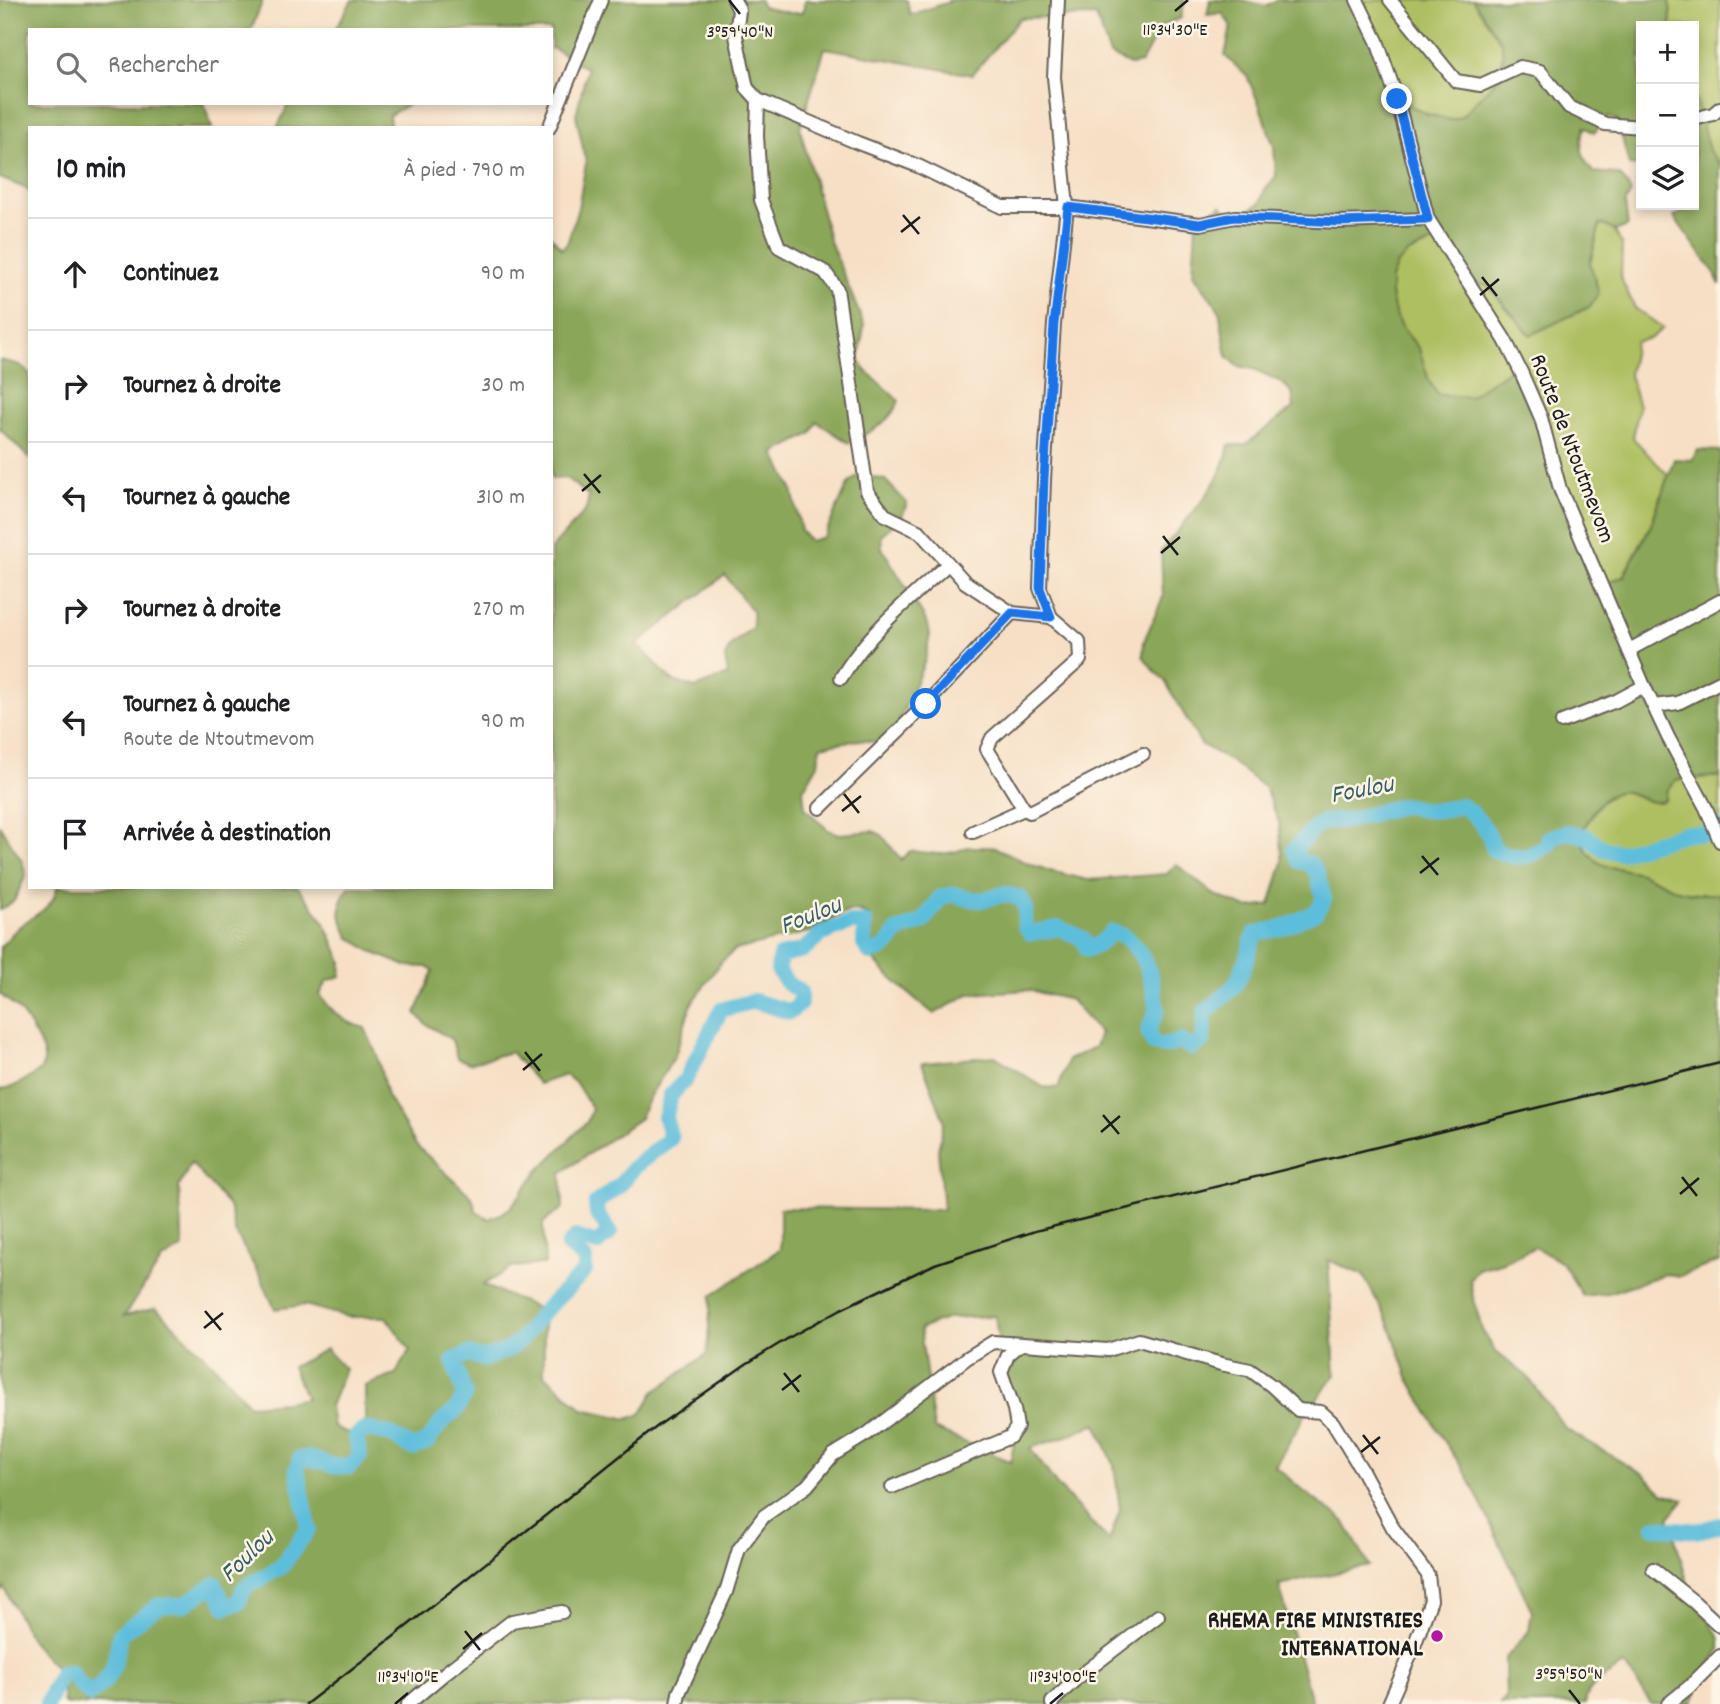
<!DOCTYPE html>
<html lang="fr">
<head>
<meta charset="utf-8">
<style>
  body { margin:0; font-family:Dekko,sans-serif; background:#f6f6f6; color:#202124 }
  .controls { position:absolute; right:21px; top:21px; display:grid; overflow:hidden; border-radius:0px; box-shadow:0 4px 10px #0003 }
  .controls button { width:63px; height:63px; display:grid; place-items:center; padding:0; border:0; border-bottom:2px solid #e0e0e0; background:#fff; color:#202124; font:35px sans-serif }
  .stop { position:absolute; width:21px; height:21px; margin:-16px; border:5px solid #1a73e8; border-radius:50%; background:#fff }
  .stop.end { background:#1a73e8; border-color:#fff; box-shadow:0 2px 7px #0008 }
  .list { margin:0; padding:0; list-style:none }
  h2 { display:flex; justify-content:space-between; align-items:center; height:91px; margin:0; padding:0 28px; font-size:30px }
  h2 small { font-size:23px; font-weight:400; color:#757577 }
  .list li { display:grid; grid-template-columns:46px 1fr auto; gap:21px; align-items:center; box-sizing:border-box; height:112px; padding:0 28px; border-top:2px solid #e0e0e0 }
  .list b { display:block; font-size:26px; white-space:nowrap }
  .list p { margin:0; font-size:23px; white-space:nowrap; color:#757577 }
  .list em { font-size:23px; font-style:normal; color:#757577 }
  .icon { flex:none; width:38px; height:38px; fill:none; stroke:currentColor; stroke-width:2; stroke-linecap:round; stroke-linejoin:round }
  .map { position:relative; flex:none; width:1720px; height:1704px; overflow:hidden }
  .search { position:absolute; background:#fff; box-shadow:0 4px 10px #0003; left:28px; top:28px; width:525px; height:77px; display:flex; align-items:center; gap:18px; box-sizing:border-box; padding:0 24px; border-radius:0px; color:#757577; font-size:26px }
  .panel { position:absolute; background:#fff; box-shadow:0 4px 10px #0003; left:28px; top:126px; width:525px; height:763px; border-radius:0px }
  .map>svg:first-child { display:block }
  .green { fill:#aebf62; stroke:#656e3f; stroke-width:2 }
  .forest { fill:#8aa658; stroke:#53613a; stroke-width:2; fill-rule:evenodd }
  .lines { fill:none; stroke-linecap:round; stroke-linejoin:round }
  .river { stroke:#5dbedb; stroke-width:16 }
  .minor-casing { stroke:#686057; stroke-width:16 }
  .minor { stroke:#fff; stroke-width:12 }
  .rail { stroke:#1c1c1c; stroke-width:2.5 }
  .route { stroke:#1a73e8; stroke-width:9 }
  .ticks { fill:none; stroke:#1c1c1c; stroke-width:2.5 }
  .poi-dot { fill:#b5179e; stroke:#fcf5e5; stroke-width:2.5 }
  .labels { text-anchor:middle; dominant-baseline:central; stroke-width:5; stroke-linejoin:round; paint-order:stroke }
  .street-label { font-size:24px; fill:#1c1c1c; stroke:#fcf5e5 }
  .poi-label { font-size:24px; font-weight:bold; fill:#1c1c1c; stroke:#fcf5e5; text-anchor:end }
  .water-label { font-size:26px; font-style:italic; fill:#365d68; stroke:#fcf5e5 }
  .ticks-label { font-size:18px; text-anchor:middle; fill:#1c1c1c; stroke:#fcf5e5; stroke-width:5; stroke-linejoin:round; paint-order:stroke }
</style>
</head>
<body>
<div class="map">
<svg width="1720" height="1704" viewBox="0 0 1720 1704">
  <rect width="100%" height="100%" fill="#fcf5e5"/>
  <filter id="ink" filterUnits="userSpaceOnUse"><feTurbulence type="fractalNoise" baseFrequency=".0143" numOctaves="2"/><feDisplacementMap in="SourceGraphic" scale="14" xChannelSelector="R" yChannelSelector="G"/><feConvolveMatrix kernelMatrix="1 2 1 2 8 2 1 2 1" color-interpolation-filters="sRGB"/></filter>
  <filter id="wash" filterUnits="userSpaceOnUse"><feTurbulence type="fractalNoise" baseFrequency=".00686" numOctaves="4" result="noise"/><feDisplacementMap in="SourceGraphic" scale="28" xChannelSelector="R" yChannelSelector="G"/><feGaussianBlur stdDeviation="1.57" result="paint"/><feColorMatrix in="noise" values="0 0 0 0 0 0 0 0 0 0 0 0 0 0 0 0 0 1.4 0 .05"/><feComposite in="paint" operator="in"/></filter>
  <g filter="url(#wash)">
    <rect width="100%" height="100%" fill="#f6dfc5"/>
    <g class="green">
      <polygon points="1357,0 1473,0 1501,42 1503,53 1500,77 1461,117 1450,120 1427,114 1397,99"/>
      <polygon points="1670,0 1720,0 1720,165 1709,151 1697,103 1694,98 1694,26 1671,26"/>
      <polygon points="1601,222 1615,231 1622,245 1621,279 1635,308 1663,328 1651,338 1635,342 1629,375 1639,406 1633,438 1668,475 1651,525 1623,576 1602,586 1509,370 1469,397 1438,395 1429,381 1419,349 1400,325 1394,309 1391,294 1391,279 1397,264 1409,253 1440,239 1487,285 1530,335 1589,307 1599,294 1590,263"/>
      <polygon points="1720,776 1720,894 1697,894 1677,890 1641,873 1609,867 1597,862 1588,853 1579,836 1600,803 1615,793 1628,791 1653,802 1665,800 1667,789 1676,780"/>
    </g>
    <g class="forest">
      <polygon points="0,0 263,0 251,30 30,30 30,103 204,103 212,128 30,128 30,192 25,188 0,178"/>
      <path d="M 352,0 L 760,0 L 762,7 L 790,13 L 801,13 L 804,8 L 804,0 L 907,0 L 910,15 L 949,2 L 948,0 L 1185,0 L 1181,18 L 1161,26 L 1141,63 L 1130,65 L 1110,55 L 1096,16 L 1020,18 L 972,75 L 825,48 L 800,128 L 829,239 L 864,325 L 859,359 L 864,369 L 899,401 C 890,424 869,432 849,443 L 817,422 L 811,434 L 774,453 L 792,489 L 801,531 L 810,541 L 824,537 L 848,484 L 859,474 L 885,480 L 907,503 L 902,517 L 881,535 L 882,548 L 925,619 L 930,634 L 925,661 L 894,733 L 885,743 L 858,740 L 820,746 L 818,764 L 803,790 L 805,808 L 828,830 L 840,834 L 873,831 L 882,835 L 901,860 L 910,851 L 939,854 L 955,852 L 968,847 L 994,847 L 1027,863 L 1050,871 L 1088,880 L 1167,874 L 1176,864 L 1213,894 L 1247,908 L 1270,905 L 1283,862 L 1279,822 L 1265,788 L 1233,763 L 1201,744 L 1165,681 L 1152,668 L 1143,656 L 1144,641 L 1163,597 L 1161,551 C 1185,520 1223,485 1229,445 L 1245,445 L 1294,407 L 1292,392 L 1281,382 L 1254,369 L 1238,366 L 1227,356 L 1219,310 L 1193,273 L 1196,225 L 1221,205 L 1232,216 L 1247,212 L 1260,203 L 1265,189 L 1276,177 L 1274,147 L 1259,104 L 1247,76 L 1225,56 L 1231,26 L 1222,13 L 1207,15 L 1210,0 L 1241,0 L 1266,6 L 1277,0 L 1357,0 L 1397,99 L 1427,114 L 1450,120 L 1461,117 L 1500,76 L 1503,53 L 1501,42 L 1473,0 L 1670,0 L 1671,26 L 1641,26 L 1641,166 L 1629,165 L 1618,121 L 1608,117 L 1594,133 L 1584,127 C 1578,144 1582,159 1593,172 C 1615,174 1622,170 1631,193 L 1625,203 L 1628,226 L 1615,231 L 1600,223 L 1590,263 L 1599,294 L 1589,307 L 1530,335 L 1487,285 L 1468,283 L 1440,239 L 1409,253 L 1397,264 L 1391,279 L 1391,294 L 1394,309 L 1400,325 L 1419,349 L 1429,381 L 1438,395 L 1469,397 L 1509,370 L 1521,372 L 1560,489 L 1602,586 L 1624,576 L 1651,525 L 1674,459 L 1692,460 L 1698,450 L 1720,451 L 1720,776 L 1676,780 L 1667,789 L 1665,800 C 1642,811 1629,774 1600,803 C 1592,811 1586,825 1579,836 L 1588,853 L 1597,862 L 1609,867 L 1641,873 L 1677,890 L 1697,894 L 1720,894 L 1720,1261 L 1678,1277 L 1666,1274 L 1608,1293 L 1583,1296 L 1563,1264 L 1535,1247 L 1501,1263 L 1478,1269 L 1470,1280 L 1472,1293 L 1482,1330 L 1496,1352 L 1527,1376 L 1566,1429 L 1644,1475 L 1663,1493 L 1684,1499 L 1669,1517 L 1691,1594 L 1720,1638 L 1720,1649 L 1707,1669 L 1692,1704 L 1651,1704 L 1625,1665 C 1610,1673 1586,1685 1585,1704 L 1500,1704 L 1506,1698 L 1505,1659 L 1529,1631 L 1532,1611 L 1467,1475 L 1443,1439 L 1408,1377 L 1389,1323 L 1363,1275 L 1328,1260 L 1335,1375 L 1306,1414 L 1275,1466 L 1302,1490 L 1344,1521 L 1369,1566 L 1279,1585 L 1312,1704 L 64,1704 L 61,1673 L 34,1645 L 4,1588 L 0,1592 L 0,1090 C 10,1089 17,1085 25,1080 C 33,1076 43,1071 44,1061 C 46,1049 25,1017 17,1008 C 12,1003 5,999 0,994 L 0,947 C 7,941 12,933 19,927 C 34,914 53,910 57,887 L 298,887 L 325,923 L 342,962 L 341,976 L 327,981 L 320,994 C 330,1011 345,1023 365,1028 L 377,1055 L 387,1096 L 416,1145 L 472,1197 L 476,1211 L 488,1219 L 501,1214 L 511,1207 L 538,1171 L 587,1122 L 592,1109 L 576,1083 L 565,1075 L 539,1084 L 511,1052 L 470,1063 L 457,1058 L 452,1040 L 426,1024 L 416,1013 L 433,971 L 427,967 L 406,966 L 374,953 L 349,937 L 340,915 L 342,898 L 349,887 L 551,887 L 551,549 L 586,510 L 589,496 L 566,478 L 551,479 L 551,236 L 562,249 L 568,241 L 578,208 L 586,163 L 576,115 L 587,69 L 553,48 L 551,49 L 551,30 L 335,30 ZM 725,575 L 752,611 L 753,627 L 731,645 L 725,657 L 728,675 L 695,688 L 671,680 L 644,651 L 636,645 ZM 856,911 L 869,915 C 865,923 862,933 864,942 C 867,962 917,1000 934,1014 L 969,994 L 1028,990 L 1071,1000 L 1100,1033 L 1095,1047 L 1068,1060 L 1058,1088 L 1043,1087 L 995,1056 L 922,1063 L 944,1121 L 938,1150 L 943,1210 L 780,1208 L 780,1249 L 711,1296 L 707,1354 L 654,1392 L 641,1414 L 628,1419 L 583,1409 L 544,1374 L 544,1311 L 483,1285 L 513,1267 L 545,1264 L 543,1223 L 563,1208 L 561,1173 L 640,1118 L 648,1099 L 675,1056 L 691,1005 L 720,963 L 735,950 L 808,932 L 846,912 ZM 191,1163 L 229,1206 L 235,1232 L 261,1278 L 275,1309 L 305,1305 L 348,1317 L 386,1317 L 410,1350 L 395,1375 L 365,1386 L 365,1429 L 356,1436 L 333,1427 L 330,1406 L 345,1369 L 326,1349 L 292,1367 L 306,1398 L 286,1402 L 249,1405 L 215,1366 L 156,1308 L 124,1316 L 161,1261 L 183,1247 L 179,1187 ZM 995,1316 L 1001,1359 L 1017,1421 L 1011,1462 L 934,1429 L 920,1329 L 948,1318 ZM 1096,1423 L 1114,1465 L 1120,1510 L 1109,1541 L 1057,1485 L 1030,1448 L 1073,1434 Z"/>
      <polygon points="1694,98 1697,103 1709,151 1720,165 1720,285 1714,272 1674,217 1694,205"/>
      <polygon points="289,103 411,103 389,115 390,128 277,128"/>
      <polygon points="0,360 20,365 30,375 30,459 0,429"/>
      <polygon points="0,826 22,861 26,875 14,901 0,910"/>
    </g>
    <g class="lines">
      <g class="river">
        <polyline points="1654,1527 1697,1531 1720,1525"/>
        <path d="M 47,1704 L 61,1673 L 71,1672 L 79,1684 L 90,1694 C 115,1677 115,1661 120,1634 L 159,1605 L 183,1605 L 215,1584 L 225,1607 L 239,1602 L 244,1588 L 281,1567 L 309,1528 L 297,1469 L 300,1459 L 309,1458 L 334,1466 L 349,1467 L 360,1456 L 356,1436 L 365,1429 L 391,1435 L 413,1448 L 427,1442 L 442,1422 L 457,1409 L 465,1394 L 453,1361 L 468,1354 L 484,1359 L 508,1350 L 520,1341 L 544,1311 L 585,1271 L 585,1259 L 568,1246 L 576,1237 L 597,1244 L 610,1232 L 597,1214 L 596,1203 L 620,1185 L 635,1166 L 671,1138 L 665,1118 L 671,1095 L 686,1079 L 721,1010 L 754,1001 L 790,1012 L 800,1004 L 800,992 L 787,983 L 778,970 L 780,956 L 803,950 L 822,934 L 850,923 L 865,923 L 864,944 L 870,953 C 885,950 890,944 897,931 L 923,922 L 941,897 L 954,894 L 965,898 L 981,900 L 1004,894 L 1020,898 L 1025,907 L 1025,927 L 1031,933 L 1059,928 L 1082,938 L 1087,949 L 1098,945 L 1112,932 C 1118,934 1123,935 1127,939 C 1144,953 1152,977 1155,998 C 1155,999 1157,1008 1157,1009 C 1154,1025 1142,1027 1154,1044 L 1167,1046 L 1180,1041 L 1192,1048 L 1203,1040 L 1205,1012 C 1215,1004 1226,996 1234,986 C 1245,971 1248,951 1255,934 L 1285,927 L 1316,912 L 1324,899 L 1317,873 L 1311,864 L 1300,861 L 1294,850 L 1315,827 L 1324,822 L 1350,820 L 1401,806 C 1408,805 1412,807 1419,809 C 1431,812 1449,810 1461,805 C 1477,816 1490,831 1494,850 C 1521,860 1526,860 1549,844 L 1549,838 L 1566,832 L 1586,836 L 1602,848 L 1620,853 L 1686,833 L 1704,834 L 1720,828"/>
      </g>
    </g>
  </g>
  <g filter="url(#ink)">
    <g class="lines">
      <g class="minor-casing">
        <g id="minor">
          <polyline points="734,0 739,10 736,36 747,88 758,100 858,143 918,166 1002,207 1067,207 1200,224 1235,217 1339,222 1428,219"/>
          <polyline points="1357,0 1377,41 1397,99 1428,219 1505,340 1521,372 1541,418 1560,489 1644,686 1668,737 1706,808 1720,841"/>
          <polyline points="1390,0 1456,81 1481,85 1520,67 1540,71 1569,107 1605,124 1641,127"/>
          <polyline points="758,100 757,136 761,200 779,247 825,272 837,289 867,491 885,515 920,532 965,582 1012,613 1051,617"/>
          <polyline points="1694,119 1713,114 1720,108"/>
          <polyline points="549,128 601,0"/>
          <polyline points="1629,650 1720,601"/>
          <path d="M 841,678 C 866,635 911,597 948,564"/>
          <polyline points="1654,706 1678,703 1720,682"/>
          <polyline points="1562,722 1616,701 1644,686"/>
          <polyline points="820,808 926,704 1012,613"/>
          <polyline points="1024,809 987,749 992,738 1080,660 1079,641 1051,617 1040,588 1044,479 1054,324 1067,207 1054,77 1058,0"/>
          <polyline points="973,832 1024,809 1030,812 1143,754"/>
          <polyline points="892,1487 1010,1437 1017,1427 1014,1409 1001,1372 1008,1355 1021,1344"/>
          <polyline points="1653,1569 1694,1602 1720,1626"/>
          <polyline points="408,1704 445,1673 512,1621 562,1612"/>
          <polyline points="677,1704 679,1693 726,1592 739,1549 764,1516 807,1486 833,1455 867,1434 967,1358 993,1342 1108,1350 1139,1340 1221,1364 1250,1370 1272,1386 1298,1410 1321,1412 1333,1423 1363,1472 1393,1528 1428,1575 1431,1600 1413,1649 1389,1704"/>
          <polyline points="1052,1704 1052,1702 1076,1679 1158,1616"/>
          <polyline points="1668,1704 1689,1687 1720,1656"/>
        </g>
      </g>
      <use href="#minor" class="minor"/>
      <polyline class="rail" points="306,1704 392,1638 659,1425 746,1364 792,1336 841,1309 935,1264 1035,1231 1720,1063"/>
    </g>
  </g>
  <g class="lines" filter="url(#ink)">
    <polyline class="route" points="926,704 1012,613 1051,617 1040,588 1044,479 1054,324 1068,207 1200,224 1234,217 1339,222 1428,219 1397,99"/>
  </g>
  <path class="ticks" d="M 729,0 L 740,14M 1175,11 L 1188,0M 903,215 L 919,234M 901,232 L 920,217M 1482,277 L 1497,296M 1480,295 L 1499,279M 584,474 L 600,493M 582,491 L 601,475M 1163,536 L 1178,555M 1161,553 L 1180,537M 844,794 L 859,813M 842,811 L 861,796M 1422,856 L 1438,875M 1420,873 L 1439,858M 525,1052 L 540,1071M 523,1070 L 542,1054M 1103,1115 L 1119,1134M 1101,1132 L 1120,1116M 1682,1177 L 1697,1196M 1680,1194 L 1699,1178M 205,1311 L 221,1330M 204,1328 L 223,1313M 784,1373 L 799,1392M 782,1390 L 801,1375M 1363,1435 L 1378,1454M 1361,1452 L 1380,1437M 465,1631 L 480,1650M 463,1649 L 482,1633M 1569,1690 L 1580,1704M 395,1704 L 408,1693M 1050,1704 L 1063,1693"/>
  <circle class="poi-dot" cx="1437" cy="1636" r="7"/>
  <g class="labels">
    <g class="street-label">
      <text transform="translate(1571 449) rotate(69)">Route de Ntoutmevom</text>
    </g>
    <g class="poi-label">
      <text x="1423" y="1622">RHEMA FIRE MINISTRIES<tspan x="1423" dy="28">INTERNATIONAL</tspan></text>
    </g>
    <g class="water-label">
      <text transform="translate(1362 791) rotate(-11)">Foulou</text>
      <text transform="translate(811 917) rotate(-22)">Foulou</text>
      <text transform="translate(248 1557) rotate(-44)">Foulou</text>
    </g>
  </g>
  <g class="ticks-label">
    <text x="1175" y="35">11°34'30"E</text>
    <text x="740" y="37">3°59'40"N</text>
    <text x="1569" y="1679">3°59'50"N</text>
    <text x="408" y="1682">11°34'10"E</text>
    <text x="1063" y="1682">11°34'00"E</text>
  </g>
</svg>
<div class="controls">
<button>+</button>
<button>−</button>
<button><svg class="icon" aria-label="layers" viewBox="0 0 24 24"><path d="M12 4l9 5-9 5-9-5zM3 14l9 5 9-5"/></svg></button>
</div>
<div class="stop" style="left:926px;top:704px"></div>
<div class="stop end" style="left:1397px;top:99px"></div>
<div class="search"><svg class="icon" aria-label="search" viewBox="0 0 24 24"><circle cx="10" cy="10" r="6"/><path d="M15 15l6 6"/></svg>Rechercher</div>
<section class="panel">
<h2>10 min<small>À pied · 790 m</small></h2>
<ul class="list">
<li><svg class="icon" aria-label="ahead" viewBox="0 0 24 24"><path d="M12 20V5M6 11l6-6 6 6"/></svg><div><b>Continuez</b></div><em>90 m</em></li>
<li><svg class="icon" aria-label="right" viewBox="0 0 24 24"><path d="M7 20v-9h11M14 6l5 5-5 5"/></svg><div><b>Tournez à droite</b></div><em>30 m</em></li>
<li><svg class="icon" aria-label="left" viewBox="0 0 24 24"><path d="M17 20v-9H6M10 6l-5 5 5 5"/></svg><div><b>Tournez à gauche</b></div><em>310 m</em></li>
<li><svg class="icon" aria-label="right" viewBox="0 0 24 24"><path d="M7 20v-9h11M14 6l5 5-5 5"/></svg><div><b>Tournez à droite</b></div><em>270 m</em></li>
<li><svg class="icon" aria-label="left" viewBox="0 0 24 24"><path d="M17 20v-9H6M10 6l-5 5 5 5"/></svg><div><b>Tournez à gauche</b><p>Route de Ntoutmevom</p></div><em>90 m</em></li>
<li><svg class="icon" aria-label="arrive" viewBox="0 0 24 24"><path d="M6 21V4h12l-3 4 3 4H6"/></svg><div><b>Arrivée à destination</b></div></li>
</ul>
</section>
</div>
</body>
</html>
